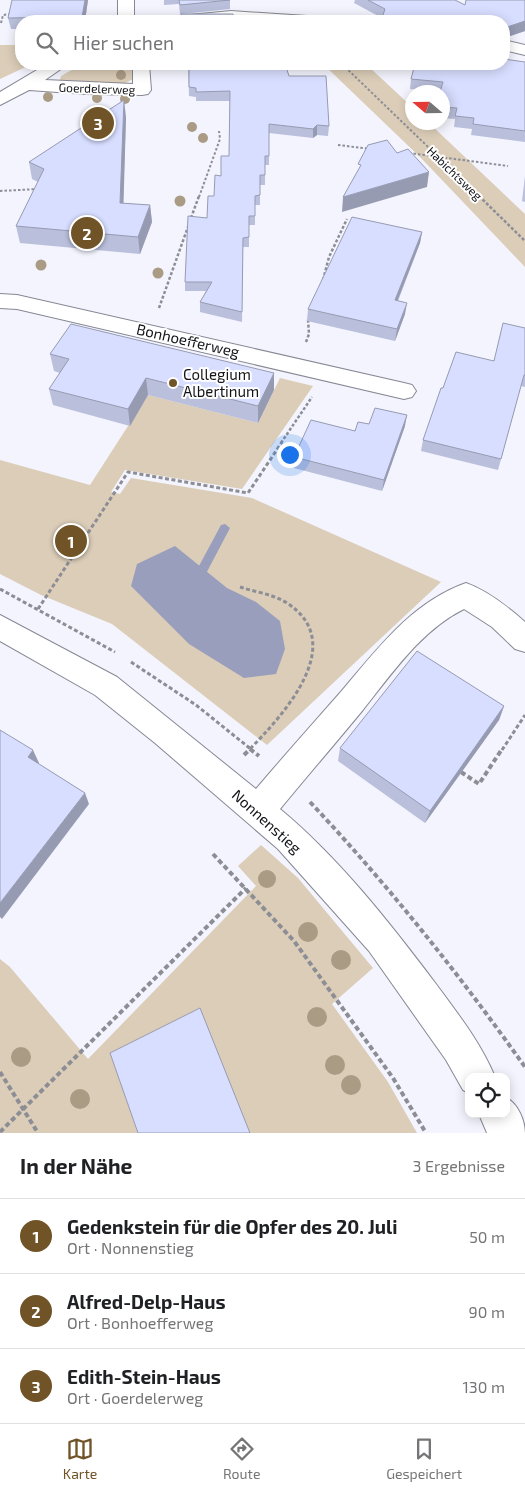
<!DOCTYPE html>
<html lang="de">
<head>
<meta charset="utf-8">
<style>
  body { margin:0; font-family:"Exo 2",sans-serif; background:#f6f6f6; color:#202124 }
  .controls { position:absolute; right:15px; bottom:15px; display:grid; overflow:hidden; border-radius:10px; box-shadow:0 2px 12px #0003 }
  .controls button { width:45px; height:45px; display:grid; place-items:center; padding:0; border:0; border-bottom:1px solid #e0e0e0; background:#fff; color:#202124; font:25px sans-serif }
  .compass { position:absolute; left:405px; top:85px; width:45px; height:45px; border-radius:50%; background:#fff; box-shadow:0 2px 12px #0003; rotate:290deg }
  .you { position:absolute; left:289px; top:454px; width:18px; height:18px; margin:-12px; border:4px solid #fff; border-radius:50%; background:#1a73e8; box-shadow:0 0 0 8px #1a73e833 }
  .badge { display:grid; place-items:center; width:32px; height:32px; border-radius:50%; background:#705427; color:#fff; font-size:16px; font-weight:700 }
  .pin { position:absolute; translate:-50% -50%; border:2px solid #fff; box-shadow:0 1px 5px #0006 }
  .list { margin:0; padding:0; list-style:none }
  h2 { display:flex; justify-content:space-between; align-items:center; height:65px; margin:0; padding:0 20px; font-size:21px }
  h2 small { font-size:16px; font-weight:400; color:#757577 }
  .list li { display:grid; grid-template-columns:32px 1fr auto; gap:15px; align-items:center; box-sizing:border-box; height:75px; padding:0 20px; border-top:1px solid #e0e0e0 }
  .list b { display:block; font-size:19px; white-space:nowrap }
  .list p { margin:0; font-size:16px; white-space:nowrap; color:#757577 }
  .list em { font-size:16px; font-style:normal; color:#757577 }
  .icon { flex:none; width:28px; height:28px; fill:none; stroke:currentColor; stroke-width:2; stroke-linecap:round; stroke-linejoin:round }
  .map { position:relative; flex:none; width:525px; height:1133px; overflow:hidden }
  .search { position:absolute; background:#fff; box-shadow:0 2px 12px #0003; left:15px; right:15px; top:15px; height:55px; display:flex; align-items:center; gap:12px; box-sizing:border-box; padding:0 18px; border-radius:20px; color:#757577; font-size:19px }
  .sheet { height:290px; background:#fff }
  nav { display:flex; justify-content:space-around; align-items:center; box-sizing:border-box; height:70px; border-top:1px solid #e0e0e0; background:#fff; font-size:14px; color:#757577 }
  nav a { display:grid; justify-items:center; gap:2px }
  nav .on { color:#705427 }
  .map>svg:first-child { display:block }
  .green { fill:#dbcdb8 }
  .water { fill:#989ebc }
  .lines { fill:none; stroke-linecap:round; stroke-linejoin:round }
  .stream { fill:#989ebc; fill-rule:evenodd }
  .minor-casing { stroke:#868894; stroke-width:2 }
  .path-far3 { stroke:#8d8e95; stroke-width:2; stroke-dasharray:2.5 2; stroke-linecap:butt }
  .path-far2 { stroke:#8d8e95; stroke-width:2.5; stroke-dasharray:3 2; stroke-linecap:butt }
  .path-far1 { stroke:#8d8e95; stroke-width:3; stroke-dasharray:4 2.5; stroke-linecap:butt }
  .path { stroke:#8d8e95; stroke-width:4; stroke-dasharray:5 3; stroke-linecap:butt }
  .minor { fill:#fff; fill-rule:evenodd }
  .tree { fill:#aa9b85 }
  .wall { fill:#babfdb }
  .shaded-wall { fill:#979bb2 }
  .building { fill:#d8deff; stroke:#979bb2 }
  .poi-dot { fill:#705427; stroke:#fff; stroke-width:2 }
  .labels { text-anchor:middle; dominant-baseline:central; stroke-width:4; stroke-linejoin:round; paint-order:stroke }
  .far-street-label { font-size:12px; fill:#131418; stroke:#fff }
  .street-label { font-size:15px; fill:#131418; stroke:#fff }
  .poi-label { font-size:15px; fill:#131418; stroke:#fff; text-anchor:start }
</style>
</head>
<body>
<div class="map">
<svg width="525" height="1133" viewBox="0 0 525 1133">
  <rect width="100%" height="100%" fill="#f3f4fd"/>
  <g class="green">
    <polygon points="0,45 21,45 21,64 32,64 0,79"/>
    <polygon points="82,64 132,64 135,78 120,86 62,82 60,80 61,76"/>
    <polygon points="323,64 366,64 412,107 412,122 429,123 525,214 525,267 421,158"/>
    <polygon points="280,378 313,386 242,489 125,470 111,492 120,494 131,478 252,498 441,582 267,745 112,624 41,595 0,574 0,460 90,485 148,395 258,423"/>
    <polygon points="261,845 298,878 373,968 332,1004 388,1082 417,1133 0,1133 0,959 10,967 88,1059 256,886 238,866"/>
  </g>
  <polygon class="water" points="175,546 227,588 256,602 280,621 285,649 276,674 244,678 189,644 131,586 137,564"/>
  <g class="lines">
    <polygon class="stream" points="225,524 230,528 200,585 192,585 190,582 192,579 221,525"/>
    <g class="minor-casing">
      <g id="minor">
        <rect x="118" y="0" width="16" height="21"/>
        <polygon points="231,11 307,16 313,18 315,21 171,21 173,18 179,16"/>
        <polygon points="504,40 525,45 525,55 504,50"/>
        <polygon points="47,64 68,64 45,80 133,84 133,64 149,64 151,90 148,94 142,95 86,94 29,90 0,105 0,92"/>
        <polygon points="0,294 17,295 404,383 412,385 416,391 412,397 404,399 17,309 0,308"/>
        <path d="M 466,583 C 488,591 508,607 525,622 L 525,652 L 515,649 L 492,627 L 464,609 C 421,630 391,675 362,711 C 335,744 307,776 280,809 C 339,858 390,923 436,984 C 458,1014 481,1043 495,1077 L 469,1077 L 469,1093 L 463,1090 L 446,1060 L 369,951 L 278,849 L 155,743 L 95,695 L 0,641 L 0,615 L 117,677 L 256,789 C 283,757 311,726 339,694 C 376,651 410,603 466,583 Z"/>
        <path d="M 506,1098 C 518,1103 525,1121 525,1133 L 487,1133 L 479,1114 L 506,1114 Z"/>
      </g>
    </g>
    <g class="path-far3">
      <polyline points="1,23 3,15 11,14"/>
      <polyline points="342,64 480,197"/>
      <polyline points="338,145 371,149"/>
      <polyline points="409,153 508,166"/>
      <polyline points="0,191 37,189"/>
      <polyline points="199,197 220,139 219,131"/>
    </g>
    <g class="path-far2">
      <polyline points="479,196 525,241"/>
      <polyline points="191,218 199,196"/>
      <polyline points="323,280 329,257 347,219"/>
      <polyline points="159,308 189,224"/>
      <polyline points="306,342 309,334 308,319"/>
      <polyline points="281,443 312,397"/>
    </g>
    <g class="path-far1">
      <path d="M 240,587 C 255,592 273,594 287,603 C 350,644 282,716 249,750"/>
      <polyline points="0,589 115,652"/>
      <polyline points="38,609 128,472 248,493 282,442"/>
      <polyline points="131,662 196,705 252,750"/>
      <polyline points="502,750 525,715"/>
    </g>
    <g class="path">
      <polyline points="250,749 259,756"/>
      <polyline points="244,755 250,749"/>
      <polyline points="461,772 479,784 502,749"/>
      <path d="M 310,802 C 388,885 459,974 525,1067"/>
      <polyline points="213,854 294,941 393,1078 426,1133"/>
      <polyline points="0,1072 38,1133"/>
      <polyline points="0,1132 246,888"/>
    </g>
    <use href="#minor" class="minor"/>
  </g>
  <g class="tree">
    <circle cx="121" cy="75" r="5"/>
    <circle cx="48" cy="97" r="5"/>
    <circle cx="97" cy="98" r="5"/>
    <circle cx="125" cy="99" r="5"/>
    <circle cx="192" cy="127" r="5"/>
    <circle cx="203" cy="138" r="5"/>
    <circle cx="180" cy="201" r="5.5"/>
    <circle cx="41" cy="265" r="5.5"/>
    <circle cx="158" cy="273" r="5.5"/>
    <circle cx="267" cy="879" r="9"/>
    <circle cx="308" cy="932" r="10"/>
    <circle cx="341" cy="960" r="10"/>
    <circle cx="317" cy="1017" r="10"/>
    <circle cx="21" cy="1057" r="10"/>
    <circle cx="335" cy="1065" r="10"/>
    <circle cx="351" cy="1085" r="10"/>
    <circle cx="80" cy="1099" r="10"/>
  </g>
  <g class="wall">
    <polygon points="12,0 88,0 85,21 21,21 21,29 11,29 8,18"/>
    <polygon points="164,0 230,0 230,9 182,14 234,21 182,21 181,14 180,14 179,4 164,5"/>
    <polygon points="355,0 455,0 465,5 525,0 525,31 504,38 382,18 354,3"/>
    <polygon points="525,62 525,142 471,135 472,129 454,127 455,119 442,118 442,92 410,89 411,79 414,66 394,64 504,64"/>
    <polygon points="188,64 285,64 289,76 329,126 328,136 317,135 313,138 269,133 269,165 265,165 265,185 260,185 260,205 255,205 255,225 249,225 249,247 243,247 242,322 200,312 200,302 206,291 185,291 185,282 221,176 229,156 230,101 196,101 196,97 189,96"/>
    <polygon points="126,117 123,203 150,205 152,222 140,254 20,243 16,226 38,182 32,179 29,162"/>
    <polygon points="525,176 525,202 522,201"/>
    <polygon points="422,232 420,243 398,301 405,314 395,341 307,321 308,309"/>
    <polygon points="525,328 525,387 521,386 498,470 421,451 423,440 443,388 494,361"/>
    <polygon points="50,354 274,390 258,423 148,395 130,426 53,405 49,389 60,373 54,371"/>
    <polygon points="369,424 405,426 382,491 294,468 294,457"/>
    <polygon points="504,706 499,720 425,823 338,761 340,748"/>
  </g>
  <g class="shaded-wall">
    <polygon points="85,0 88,0 85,21 83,21 82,17"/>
    <polygon points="525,21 525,31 504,38 504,28"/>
    <polygon points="124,100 126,117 123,220 120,203"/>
    <polygon points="317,125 317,135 313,138 313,129"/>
    <polygon points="429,172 427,187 342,212 343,197"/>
    <polygon points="150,205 152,222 140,254 138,237"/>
    <polygon points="422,232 420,243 393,312 395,300"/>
    <polygon points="407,303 405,314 395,341 397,329"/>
    <polygon points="274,373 274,390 258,423 258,406"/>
    <polygon points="146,378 148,395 130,426 128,409"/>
    <polygon points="407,415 405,426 382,491 384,480"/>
    <polygon points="504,706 499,720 425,823 430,811"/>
    <polygon points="33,750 39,763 34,770 28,757"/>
    <polygon points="85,793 89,804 2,919 0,917 0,903"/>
  </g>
  <g class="building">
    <polygon points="12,0 85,0 82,17 8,18"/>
    <polygon points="179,0 230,0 180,5"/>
    <polygon points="368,0 455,0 465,5 466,0 525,0 525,21 504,28 504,21 381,21 385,9"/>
    <polygon points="181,14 233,14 234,21 183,21"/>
    <polygon points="504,59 525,62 525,131 473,124 474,118 455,116 457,108 442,107 444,99 442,99 442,92 440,92 443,82 411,79 415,64 504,64"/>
    <polygon points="189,64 285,64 289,76 326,76 329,126 317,125 313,129 269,124 269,156 265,156 265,175 260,175 260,195 255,196 255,216 249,216 249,237 243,238 242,312 200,302 212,282 185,282 188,216 207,218 208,196 214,196 215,175 221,176 221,156 229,156 230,91 196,92 196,88 189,87"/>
    <polygon points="124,100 120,203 150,205 138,237 16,226 44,169 29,162"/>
    <polygon points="387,140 397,153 408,149 429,172 343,197 361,165 358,164 368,145"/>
    <polygon points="352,217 422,232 395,300 407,303 397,329 308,309"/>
    <polygon points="503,323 525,328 525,375 524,375 501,459 423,440 441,388 443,388 456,352 494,361"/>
    <polygon points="71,324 274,373 258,406 146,378 128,409 49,389 69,359 50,354"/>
    <polygon points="375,408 407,415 384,480 294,457 311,420 355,431 358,422 369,424"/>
    <polygon points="417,651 504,706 430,811 340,748"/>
    <polygon points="0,730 33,750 28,757 85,793 0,903"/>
    <polygon points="200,1008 250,1133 138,1133 110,1053"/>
  </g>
  <circle class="poi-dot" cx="173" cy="383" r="5"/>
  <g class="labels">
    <g class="far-street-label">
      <text transform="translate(97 88) rotate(2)">Goerdelerweg</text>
      <text transform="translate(455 173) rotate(44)">Habichtsweg</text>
    </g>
    <g class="street-label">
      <text transform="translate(188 340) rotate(13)">Bonhoefferweg</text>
      <text transform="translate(267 821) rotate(42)">Nonnenstieg</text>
    </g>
    <g class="poi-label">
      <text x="183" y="374">Collegium<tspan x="183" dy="17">Albertinum</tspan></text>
    </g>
  </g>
</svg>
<div class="controls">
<button><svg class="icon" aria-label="locate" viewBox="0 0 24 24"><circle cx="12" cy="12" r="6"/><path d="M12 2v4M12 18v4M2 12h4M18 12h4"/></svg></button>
</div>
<svg class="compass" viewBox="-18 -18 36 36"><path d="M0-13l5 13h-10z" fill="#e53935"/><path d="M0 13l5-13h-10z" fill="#757577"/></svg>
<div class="you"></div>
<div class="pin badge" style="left:71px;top:541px">1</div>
<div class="pin badge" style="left:87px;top:233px">2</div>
<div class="pin badge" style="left:98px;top:123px">3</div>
<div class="search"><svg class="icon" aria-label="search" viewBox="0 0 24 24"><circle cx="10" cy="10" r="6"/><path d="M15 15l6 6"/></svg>Hier suchen</div>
</div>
<section class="sheet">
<h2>In der Nähe<small>3 Ergebnisse</small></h2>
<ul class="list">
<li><span class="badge">1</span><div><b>Gedenkstein für die Opfer des 20. Juli</b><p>Ort · Nonnenstieg</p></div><em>50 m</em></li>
<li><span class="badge">2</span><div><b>Alfred-Delp-Haus</b><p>Ort · Bonhoefferweg</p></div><em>90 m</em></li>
<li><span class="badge">3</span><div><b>Edith-Stein-Haus</b><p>Ort · Goerdelerweg</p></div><em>130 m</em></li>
</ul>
</section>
<nav>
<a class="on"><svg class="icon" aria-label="map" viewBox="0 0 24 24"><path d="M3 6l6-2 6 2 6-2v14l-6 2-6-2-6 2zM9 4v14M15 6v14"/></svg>Karte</a>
<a><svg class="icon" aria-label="directions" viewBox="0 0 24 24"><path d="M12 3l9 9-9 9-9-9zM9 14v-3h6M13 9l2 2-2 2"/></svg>Route</a>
<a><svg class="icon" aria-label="saved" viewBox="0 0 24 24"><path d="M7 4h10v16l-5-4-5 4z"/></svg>Gespeichert</a>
</nav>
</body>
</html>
